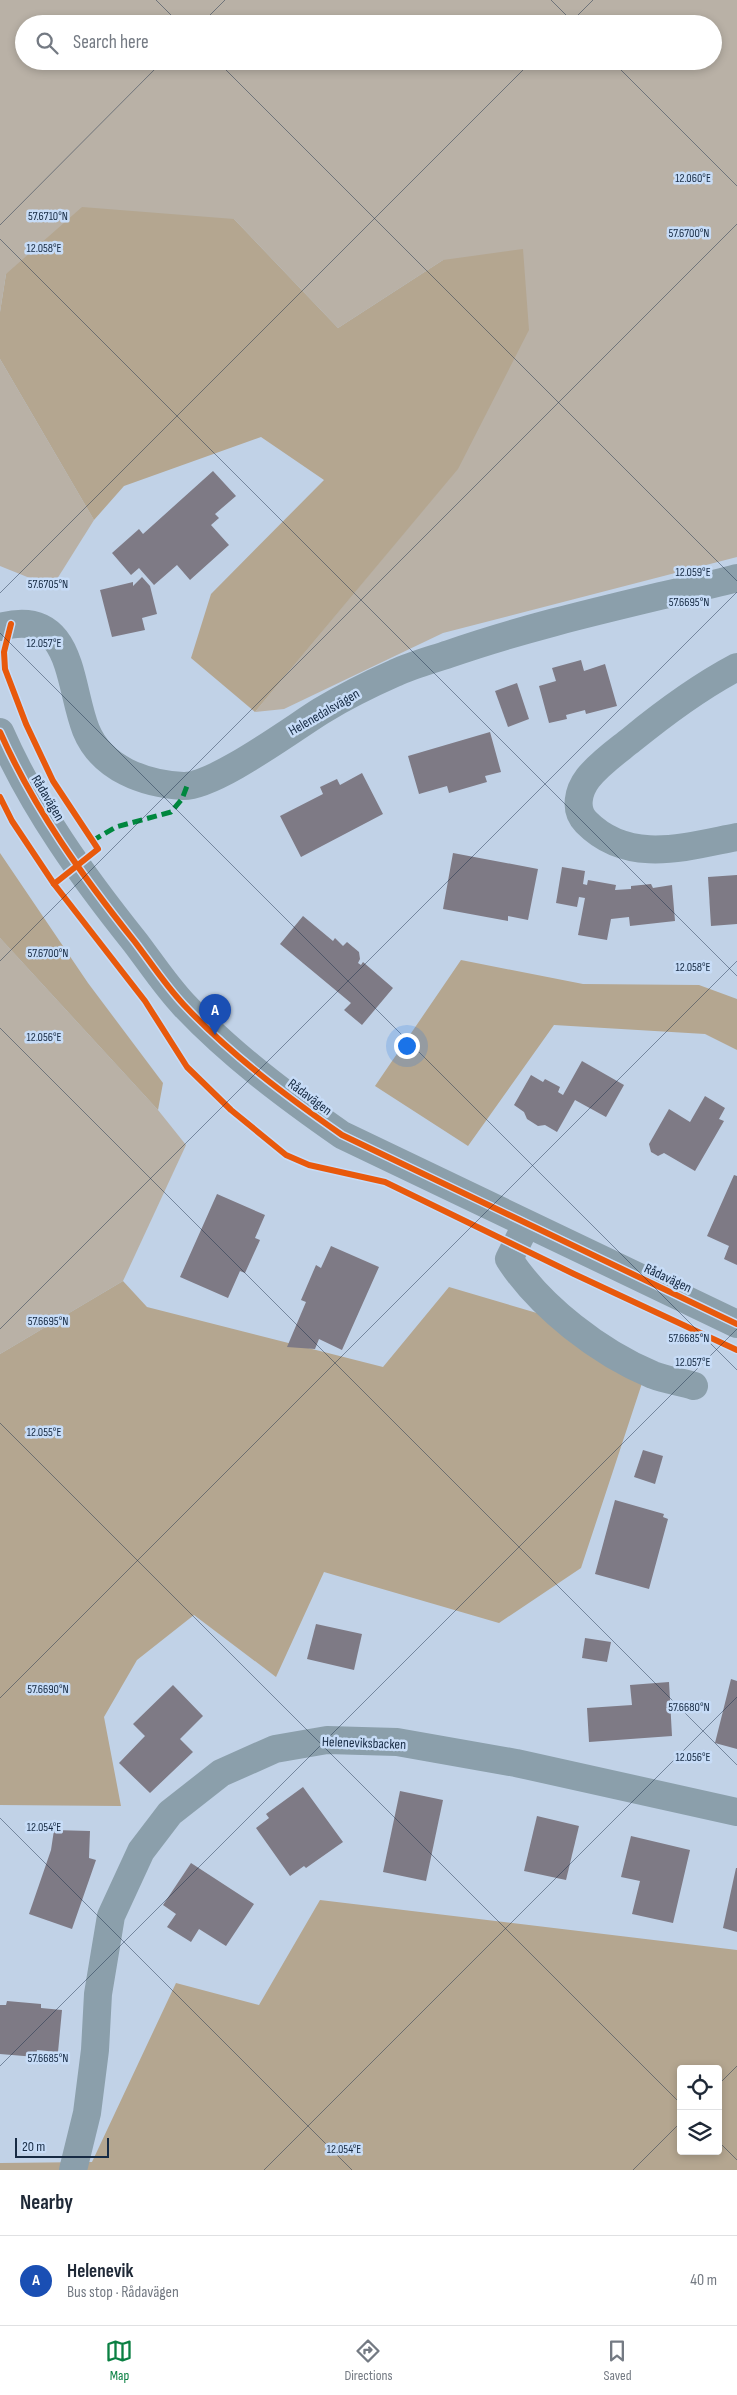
<!DOCTYPE html>
<html lang="en">
<head>
<meta charset="utf-8">
<style>
  body { margin:0; font-family:"Sofia Sans Condensed",sans-serif; background:#f6f6f7; color:#1f2937 }
  .controls { position:absolute; right:15px; bottom:15px; display:grid; overflow:hidden; border-radius:5px; box-shadow:0 2px 8px #0003 }
  .controls button { width:45px; height:45px; display:grid; place-items:center; padding:0; border:0; border-bottom:1px solid #e0e1e3; background:#fff; color:#1f2937; font:25px sans-serif }
  .scale { position:absolute; left:15px; bottom:12px; width:94px; box-sizing:border-box; padding-left:5px; border:2px solid #172b44; border-top:0; font-size:14px; line-height:18px; white-space:nowrap; color:#172b44; -webkit-text-stroke:4px #c7dcf7; paint-order:stroke }
  .you { position:absolute; left:406px; top:1045px; width:18px; height:18px; margin:-12px; border:4px solid #fff; border-radius:50%; background:#1a73e8; box-shadow:0 0 0 8px #1a73e833 }
  .badge { display:grid; place-items:center; width:32px; height:32px; border-radius:50%; background:#0b8043; color:#fff; font-size:16px; font-weight:700 }
  .pin { position:absolute; translate:-50% -41px; filter:drop-shadow(0 1px 2px #0008) }
  .pin::after { content:''; position:absolute; top:26px; width:18px; height:15px; background:inherit; clip-path:polygon(0 0,100% 0,50% 100%) }
  .list { margin:0; padding:0; list-style:none }
  h2 { display:flex; justify-content:space-between; align-items:center; height:65px; margin:0; padding:0 20px; font-size:21px }
  h2 small { font-size:16px; font-weight:400; color:#747a83 }
  .list li { display:grid; grid-template-columns:32px 1fr auto; gap:15px; align-items:center; box-sizing:border-box; height:90px; padding:0 20px; border-top:1px solid #e0e1e3 }
  .list b { display:block; font-size:19px; white-space:nowrap }
  .list p { margin:0; font-size:16px; white-space:nowrap; color:#747a83 }
  .list em { font-size:16px; font-style:normal; color:#747a83 }
  .icon { flex:none; width:28px; height:28px; fill:none; stroke:currentColor; stroke-width:2; stroke-linecap:round; stroke-linejoin:round }
  .map { position:relative; flex:none; width:737px; height:2170px; overflow:hidden }
  .search { position:absolute; background:#fff; box-shadow:0 2px 8px #0003; left:15px; right:15px; top:15px; height:55px; display:flex; align-items:center; gap:12px; box-sizing:border-box; padding:0 18px; border-radius:28px; color:#747a83; font-size:19px }
  .sheet { height:155px; background:#fff }
  nav { display:flex; justify-content:space-around; align-items:center; box-sizing:border-box; height:70px; border-top:1px solid #e0e1e3; background:#fff; font-size:14px; color:#747a83 }
  nav a { display:grid; justify-items:center; gap:2px }
  nav .on { color:#0b8043 }
  .map>svg:first-child { display:block }
  .green { fill:#b9b1a6; fill-rule:evenodd }
  .forest { fill:#b4a690; fill-rule:evenodd }
  .building { fill:#7e7a85 }
  .lines { fill:none; stroke-linecap:round; stroke-linejoin:round }
  .minor { stroke:#8b9fab; stroke-width:28 }
  .quiet { stroke:#00873e; stroke-width:5; stroke-dasharray:10 5; stroke-linecap:butt }
  .cycleway-casing { stroke:#c7dcf7; stroke-width:9 }
  .cycleway { stroke:#e8590c; stroke-width:6 }
  .ticks { fill:none; stroke:#172b44; stroke-width:1; stroke-opacity:0.45 }
  .labels { text-anchor:middle; dominant-baseline:central; stroke-width:5; stroke-linejoin:round; paint-order:stroke }
  .street-label { font-size:14px; fill:#172b44; stroke:#c7dcf7 }
  .ticks-label { font-size:12px; text-anchor:middle; fill:#172b44; stroke:#c7dcf7; stroke-width:5; stroke-linejoin:round; paint-order:stroke }
</style>
</head>
<body>
<div class="map">
<svg width="737" height="2170" viewBox="0 0 737 2170">
  <rect width="100%" height="100%" fill="#c1d2e7"/>
  <g class="green">
    <path d="M 0,0 L 737,0 L 737,557 L 443,633 L 284,709 L 255,712 L 458,468 L 443,260 L 338,328 L 234,219 L 6,274 L 0,312 ZM 24,24 L 713,24 L 713,61 L 24,61 Z"/>
    <polygon points="0,359 94,520 52,587 0,566"/>
    <polygon points="0,938 158,1110 186,1145 123,1281 0,1354"/>
  </g>
  <g class="forest">
    <polygon points="82,207 234,219 338,328 443,260 523,249 529,330 458,469 255,712 191,658 211,594 324,480 261,437 124,486 94,520 0,359 0,312 6,274"/>
    <polygon points="0,853 88,983 163,1083 158,1110 0,938"/>
    <polygon points="461,960 583,984 699,985 737,999 737,1050 705,1034 554,1025 468,1146 375,1086"/>
    <polygon points="123,1281 147,1307 383,1367 449,1287 581,1326 649,1362 581,1568 499,1623 324,1572 276,1677 194,1615 137,1660 104,1717 121,1806 0,1805 0,1354"/>
    <path d="M 320,1900 L 737,1950 L 737,2170 L 0,2170 L 0,2163 L 92,2162 L 176,1983 L 259,2005 ZM 681,2069 L 718,2069 L 718,2151 L 681,2151 Z"/>
  </g>
  <g class="building">
    <polygon points="213,471 236,496 215,514 219,518 211,525 229,545 190,580 177,565 154,585 139,568 131,575 112,553 139,529 143,534"/>
    <polygon points="142,577 150,586 157,614 142,618 145,630 112,637 100,590 133,582 133,586"/>
    <polygon points="581,660 584,671 605,664 617,706 586,714 585,710 566,715 567,719 549,723 539,686 556,681 552,668"/>
    <polygon points="517,683 529,719 508,727 495,691"/>
    <polygon points="490,732 501,772 485,776 487,782 449,793 447,786 419,794 408,756"/>
    <polygon points="362,773 383,814 301,857 280,816 323,794 320,787 337,779 340,785"/>
    <polygon points="453,853 538,869 528,920 508,916 508,921 443,909"/>
    <polygon points="562,867 585,871 583,884 587,885 588,880 616,885 615,890 631,889 631,886 651,884 653,888 672,885 675,921 630,926 629,917 611,919 607,940 578,935 585,898 579,897 577,907 556,903"/>
    <polygon points="737,875 737,924 711,926 708,877"/>
    <polygon points="303,916 333,941 335,938 343,946 347,942 359,952 360,959 358,963 361,965 363,962 393,988 362,1025 344,1010 351,1003 280,944"/>
    <polygon points="582,1061 624,1085 606,1117 575,1100 557,1132 545,1125 538,1126 527,1119 524,1112 514,1105 531,1075 543,1082 545,1079 560,1087 558,1092 563,1095"/>
    <polygon points="705,1096 725,1108 719,1119 724,1121 695,1171 664,1153 658,1156 651,1152 649,1144 669,1109 690,1122"/>
    <polygon points="734,1175 737,1176 737,1265 724,1259 729,1246 707,1236"/>
    <polygon points="217,1194 265,1215 255,1238 260,1240 245,1273 240,1271 228,1298 180,1277"/>
    <polygon points="331,1246 379,1267 342,1350 319,1339 315,1349 287,1347 306,1302 301,1300 316,1265 321,1268"/>
    <polygon points="643,1450 663,1456 655,1484 634,1477"/>
    <polygon points="615,1500 664,1514 663,1517 668,1519 649,1589 595,1574"/>
    <polygon points="316,1624 362,1634 354,1670 307,1659"/>
    <polygon points="585,1638 611,1642 607,1662 582,1658"/>
    <polygon points="731,1679 737,1681 737,1749 715,1743"/>
    <polygon points="669,1682 672,1736 589,1742 587,1708 632,1705 630,1685"/>
    <polygon points="173,1685 203,1716 180,1739 193,1752 150,1793 119,1763 145,1736 133,1724"/>
    <polygon points="303,1787 343,1842 306,1868 304,1866 290,1876 256,1828 269,1818 266,1814"/>
    <polygon points="400,1791 443,1800 426,1881 383,1872"/>
    <polygon points="537,1816 579,1826 566,1880 524,1871"/>
    <polygon points="54,1830 90,1831 89,1858 96,1860 72,1929 29,1914 51,1850"/>
    <polygon points="631,1836 690,1850 673,1923 632,1914 640,1881 621,1877"/>
    <polygon points="191,1863 254,1904 226,1946 199,1929 191,1942 167,1927 176,1914 163,1905"/>
    <polygon points="736,1868 737,1868 737,1932 723,1928"/>
    <polygon points="7,2001 41,2004 41,2008 62,2010 58,2052 37,2050 36,2057 0,2054 0,2005 6,2005"/>
  </g>
  <g class="lines">
    <g class="minor">
      <path d="M 0,627 C 74,607 68,685 86,730 C 102,769 145,784 183,786 C 214,787 292,729 321,711 C 344,697 370,684 395,673 C 412,665 431,660 449,654 C 518,630 589,613 660,596 C 686,590 712,585 737,578"/>
      <path d="M 737,667 C 699,687 664,713 631,740 C 616,752 600,763 588,778 C 578,791 574,810 586,822 C 628,865 685,847 737,837"/>
      <path d="M 0,732 C 34,809 83,877 135,942 C 151,963 166,986 184,1005 C 230,1054 286,1096 342,1135 L 737,1324"/>
      <path d="M 526,1225 L 509,1259 C 540,1307 600,1353 653,1375 C 666,1380 681,1382 694,1386"/>
      <polyline points="73,2170 87,2113 95,2050 98,1994 111,1916 141,1851 170,1813 221,1773 275,1749 327,1740 397,1742 516,1763 737,1812"/>
    </g>
    <polyline class="quiet" points="92,841 116,827 171,812 182,799 187,786"/>
    <g class="cycleway-casing">
      <g id="cycleway">
        <polyline points="11,624 4,652 5,669 26,724 53,781 98,849 54,884"/>
        <path d="M 0,732 C 34,809 83,877 135,942 C 151,963 166,986 184,1005 C 230,1054 286,1096 342,1135 L 737,1324"/>
        <polyline points="0,797 12,821 54,884 145,1001 187,1067 231,1110 286,1155 309,1165 385,1182 574,1274 737,1350"/>
      </g>
    </g>
    <use href="#cycleway" class="cycleway"/>
  </g>
  <path class="ticks" d="M 156,0 L 180,24M 551,0 L 575,24M 201,24 L 225,0M 569,24 L 593,0M 217,61 L 737,581M 612,61 L 737,186M 0,225 L 163,61M 0,239 L 737,976M 0,593 L 532,61M 0,633 L 737,1370M 0,961 L 737,224M 0,1028 L 737,1765M 0,1329 L 737,592M 0,1423 L 681,2104M 0,1698 L 737,961M 0,1818 L 352,2170M 0,2066 L 737,1329M 718,2085 L 737,2066M 718,2141 L 737,2160M 264,2170 L 737,1697M 633,2170 L 681,2122"/>
  <g class="labels">
    <g class="street-label">
      <text transform="translate(324 712) rotate(-30)">Helenedalsvägen</text>
      <text transform="translate(48 798) rotate(59)">Rådavägen</text>
      <text transform="translate(310 1097) rotate(37)">Rådavägen</text>
      <text transform="translate(668 1278) rotate(25)">Rådavägen</text>
      <text transform="translate(364 1743) rotate(2)">Heleneviksbacken</text>
    </g>
  </g>
  <g class="ticks-label">
    <text x="693" y="182">12.060°E</text>
    <text x="48" y="220">57.6710°N</text>
    <text x="689" y="237">57.6700°N</text>
    <text x="44" y="252">12.058°E</text>
    <text x="693" y="576">12.059°E</text>
    <text x="48" y="588">57.6705°N</text>
    <text x="689" y="606">57.6695°N</text>
    <text x="44" y="647">12.057°E</text>
    <text x="48" y="957">57.6700°N</text>
    <text x="693" y="971">12.058°E</text>
    <text x="44" y="1041">12.056°E</text>
    <text x="48" y="1325">57.6695°N</text>
    <text x="689" y="1342">57.6685°N</text>
    <text x="693" y="1366">12.057°E</text>
    <text x="44" y="1436">12.055°E</text>
    <text x="48" y="1693">57.6690°N</text>
    <text x="689" y="1711">57.6680°N</text>
    <text x="693" y="1761">12.056°E</text>
    <text x="44" y="1831">12.054°E</text>
    <text x="48" y="2062">57.6685°N</text>
    <text x="344" y="2153">12.054°E</text>
  </g>
</svg>
<div class="controls">
<button><svg class="icon" aria-label="locate" viewBox="0 0 24 24"><circle cx="12" cy="12" r="6"/><path d="M12 2v4M12 18v4M2 12h4M18 12h4"/></svg></button>
<button><svg class="icon" aria-label="layers" viewBox="0 0 24 24"><path d="M12 4l9 5-9 5-9-5zM3 14l9 5 9-5"/></svg></button>
</div>
<div class="scale">20 m</div>
<div class="you"></div>
<div class="pin badge" style="left:215px;top:1035px;background:#1a4fb4">A</div>
<div class="search"><svg class="icon" aria-label="search" viewBox="0 0 24 24"><circle cx="10" cy="10" r="6"/><path d="M15 15l6 6"/></svg>Search here</div>
</div>
<section class="sheet">
<h2>Nearby<small></small></h2>
<ul class="list">
<li><span class="badge" style="background:#1a4fb4">A</span><div><b>Helenevik</b><p>Bus stop · Rådavägen</p></div><em>40 m</em></li>
</ul>
</section>
<nav>
<a class="on"><svg class="icon" aria-label="map" viewBox="0 0 24 24"><path d="M3 6l6-2 6 2 6-2v14l-6 2-6-2-6 2zM9 4v14M15 6v14"/></svg>Map</a>
<a><svg class="icon" aria-label="directions" viewBox="0 0 24 24"><path d="M12 3l9 9-9 9-9-9zM9 14v-3h6M13 9l2 2-2 2"/></svg>Directions</a>
<a><svg class="icon" aria-label="saved" viewBox="0 0 24 24"><path d="M7 4h10v16l-5-4-5 4z"/></svg>Saved</a>
</nav>
</body>
</html>
